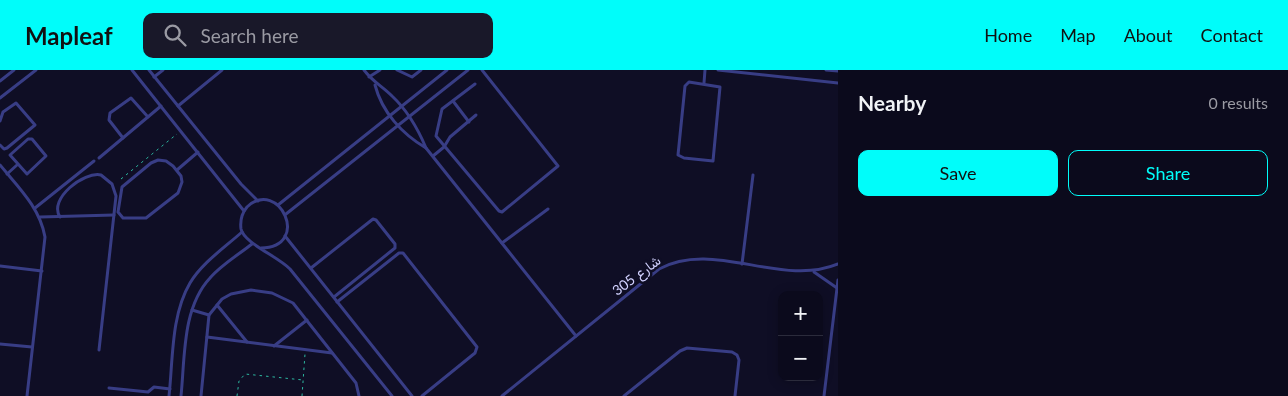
<!DOCTYPE html>
<html lang="en">
<head>
<meta charset="utf-8">
<style>
  body { margin:0; font-family:Lato,Vazirmatn,sans-serif; background:#191829; color:#f1f3f6 }
  .controls { position:absolute; right:15px; bottom:15px; display:grid; overflow:hidden; border-radius:10px; box-shadow:0 2px 12px #0003 }
  .controls button { width:45px; height:45px; display:grid; place-items:center; padding:0; border:0; border-bottom:1px solid #2b2b3b; background:#0b0a1c; color:#f1f3f6; font:25px sans-serif }
  .list { margin:0; padding:0; list-style:none }
  h2 { display:flex; justify-content:space-between; align-items:center; height:65px; margin:0; padding:0 20px; font-size:21px }
  h2 small { font-size:16px; font-weight:400; color:#9a9aa3 }
  .actions { display:flex; gap:10px; padding:15px 20px }
  .actions a { flex:1; padding:11px 0; border:1px solid #00fdfa; border-radius:10px; text-align:center; font-size:18px; color:#00fdfa }
  .actions .main { background:#00fdfa; color:#111 }
  .icon { flex:none; width:28px; height:28px; fill:none; stroke:currentColor; stroke-width:2; stroke-linecap:round; stroke-linejoin:round }
  .map { position:relative; flex:none; width:838px; height:326px; overflow:hidden }
  header { display:flex; align-items:center; gap:30px; box-sizing:border-box; height:70px; padding:0 25px; background:#00fdfa; color:#111 }
  header strong { font-size:24px }
  nav { display:flex; gap:28px; margin-inline-start:auto; font-size:18px }
  .search { width:350px; height:45px; background:#191829; display:flex; align-items:center; gap:12px; box-sizing:border-box; padding:0 18px; border-radius:10px; color:#9a9aa3; font-size:19px }
  main { display:flex }
  aside { flex:1; background:#0b0a1c }
  .map>svg:first-child { display:block }
  .lines { fill:none; stroke-linecap:round; stroke-linejoin:round }
  .path { stroke:#2cb9a1; stroke-width:1; stroke-dasharray:2.5 4; stroke-linecap:butt }
  .lane { stroke:#383d85; stroke-width:3 }
  .labels { text-anchor:middle; dominant-baseline:central; stroke-width:5; stroke-linejoin:round; paint-order:stroke }
  .street-label { font-size:14px; fill:#d2d2ff; stroke:#0f0e25 }
</style>
</head>
<body>
<header>
<strong>Mapleaf</strong>
<div class="search"><svg class="icon" aria-label="search" viewBox="0 0 24 24"><circle cx="10" cy="10" r="6"/><path d="M15 15l6 6"/></svg>Search here</div>
<nav><a>Home</a><a>Map</a><a>About</a><a>Contact</a></nav>
</header>
<main>
<div class="map">
<svg width="838" height="326" viewBox="0 0 838 326">
  <rect width="100%" height="100%" fill="#0f0e25"/>
  <g class="lines">
    <g class="path">
      <polyline points="121,109 177,64"/>
      <polyline points="237,326 239,311 245,304 303,310"/>
      <polyline points="302,326 305,284"/>
    </g>
    <g class="lane">
      <polyline points="132,0 244,141"/>
      <polyline points="149,0 241,114 258,131"/>
      <path d="M 364,0 C 373,12 382,16 392,26 C 407,40 418,59 426,78 L 576,266"/>
      <polyline points="397,0 412,7 421,0"/>
      <polyline points="718,0 838,13"/>
      <polyline points="826,0 838,1"/>
      <polyline points="154,7 163,0"/>
      <polyline points="369,7 380,0"/>
      <polyline points="0,11 14,0"/>
      <polygon points="689,12 720,17 713,91 684,88 678,85 685,16"/>
      <polyline points="704,13 705,0"/>
      <polyline points="475,14 442,39 436,66 499,141 502,142 558,96 482,0"/>
      <path d="M 375,15 C 382,42 402,64 426,78"/>
      <polyline points="0,28 36,0"/>
      <polyline points="453,31 469,52"/>
      <polyline points="178,36 222,0"/>
      <polyline points="0,51 3,42 16,33 35,55 7,78 4,79 0,75"/>
      <polyline points="123,68 109,50 110,43 131,28 148,47"/>
      <polygon points="28,69 32,69 46,86 27,104 10,85"/>
      <polyline points="433,86 444,77 450,67 476,45"/>
      <polyline points="99,88 161,36"/>
      <polygon points="158,90 166,91 173,96 181,106 182,112 178,123 146,148 123,148 118,142 122,117 151,93"/>
      <path d="M 0,95 C 19,118 40,138 45,167 L 27,326"/>
      <polyline points="177,100 198,82"/>
      <polyline points="7,104 17,95"/>
      <polyline points="278,135 447,0"/>
      <polyline points="35,138 94,91"/>
      <polyline points="286,144 468,0"/>
      <polyline points="40,147 114,145"/>
      <path d="M 60,147 C 48,129 84,101 101,105 L 112,114 L 116,126 L 99,280"/>
      <polyline points="285,166 412,326"/>
      <polyline points="502,173 548,139"/>
      <path d="M 261,178 C 312,177 279,107 247,137 C 242,143 240,151 241,159 C 244,173 277,186 290,199 L 392,326"/>
      <polyline points="742,194 753,105"/>
      <polyline points="0,196 42,201"/>
      <polyline points="311,198 373,149 376,150 395,174 395,178 334,227"/>
      <polyline points="814,202 837,218"/>
      <polyline points="337,232 399,183 403,183 477,277 475,283 422,326"/>
      <polyline points="217,235 247,272"/>
      <polyline points="192,240 209,245"/>
      <polyline points="207,267 332,283"/>
      <polyline points="0,274 32,277"/>
      <polyline points="274,276 307,250"/>
      <polyline points="109,318 148,322 154,317 170,319"/>
      <path d="M 169,326 C 173,290 171,245 190,213 C 202,193 224,178 242,162"/>
      <path d="M 181,326 C 185,288 182,238 210,208 C 221,195 238,185 252,174"/>
      <polyline points="201,326 209,245 222,229 231,224 251,220 272,223 293,233 356,313 359,326"/>
      <path d="M 502,326 L 659,199 C 714,169 781,218 838,194"/>
      <polyline points="624,326 680,281 687,278 732,282 737,285 739,290 735,326"/>
      <polyline points="824,326 838,210"/>
    </g>
  </g>
  <g class="labels">
    <g class="street-label">
      <text transform="translate(636 205) rotate(-37)">شارع 305</text>
    </g>
  </g>
</svg>
<div class="controls">
<button>+</button>
<button>−</button>
</div>
</div>
<aside>
<h2>Nearby<small>0 results</small></h2>
<ul class="list">
</ul>
<div class="actions"><a class="main">Save</a><a>Share</a></div>
</aside>
</main>
</body>
</html>
